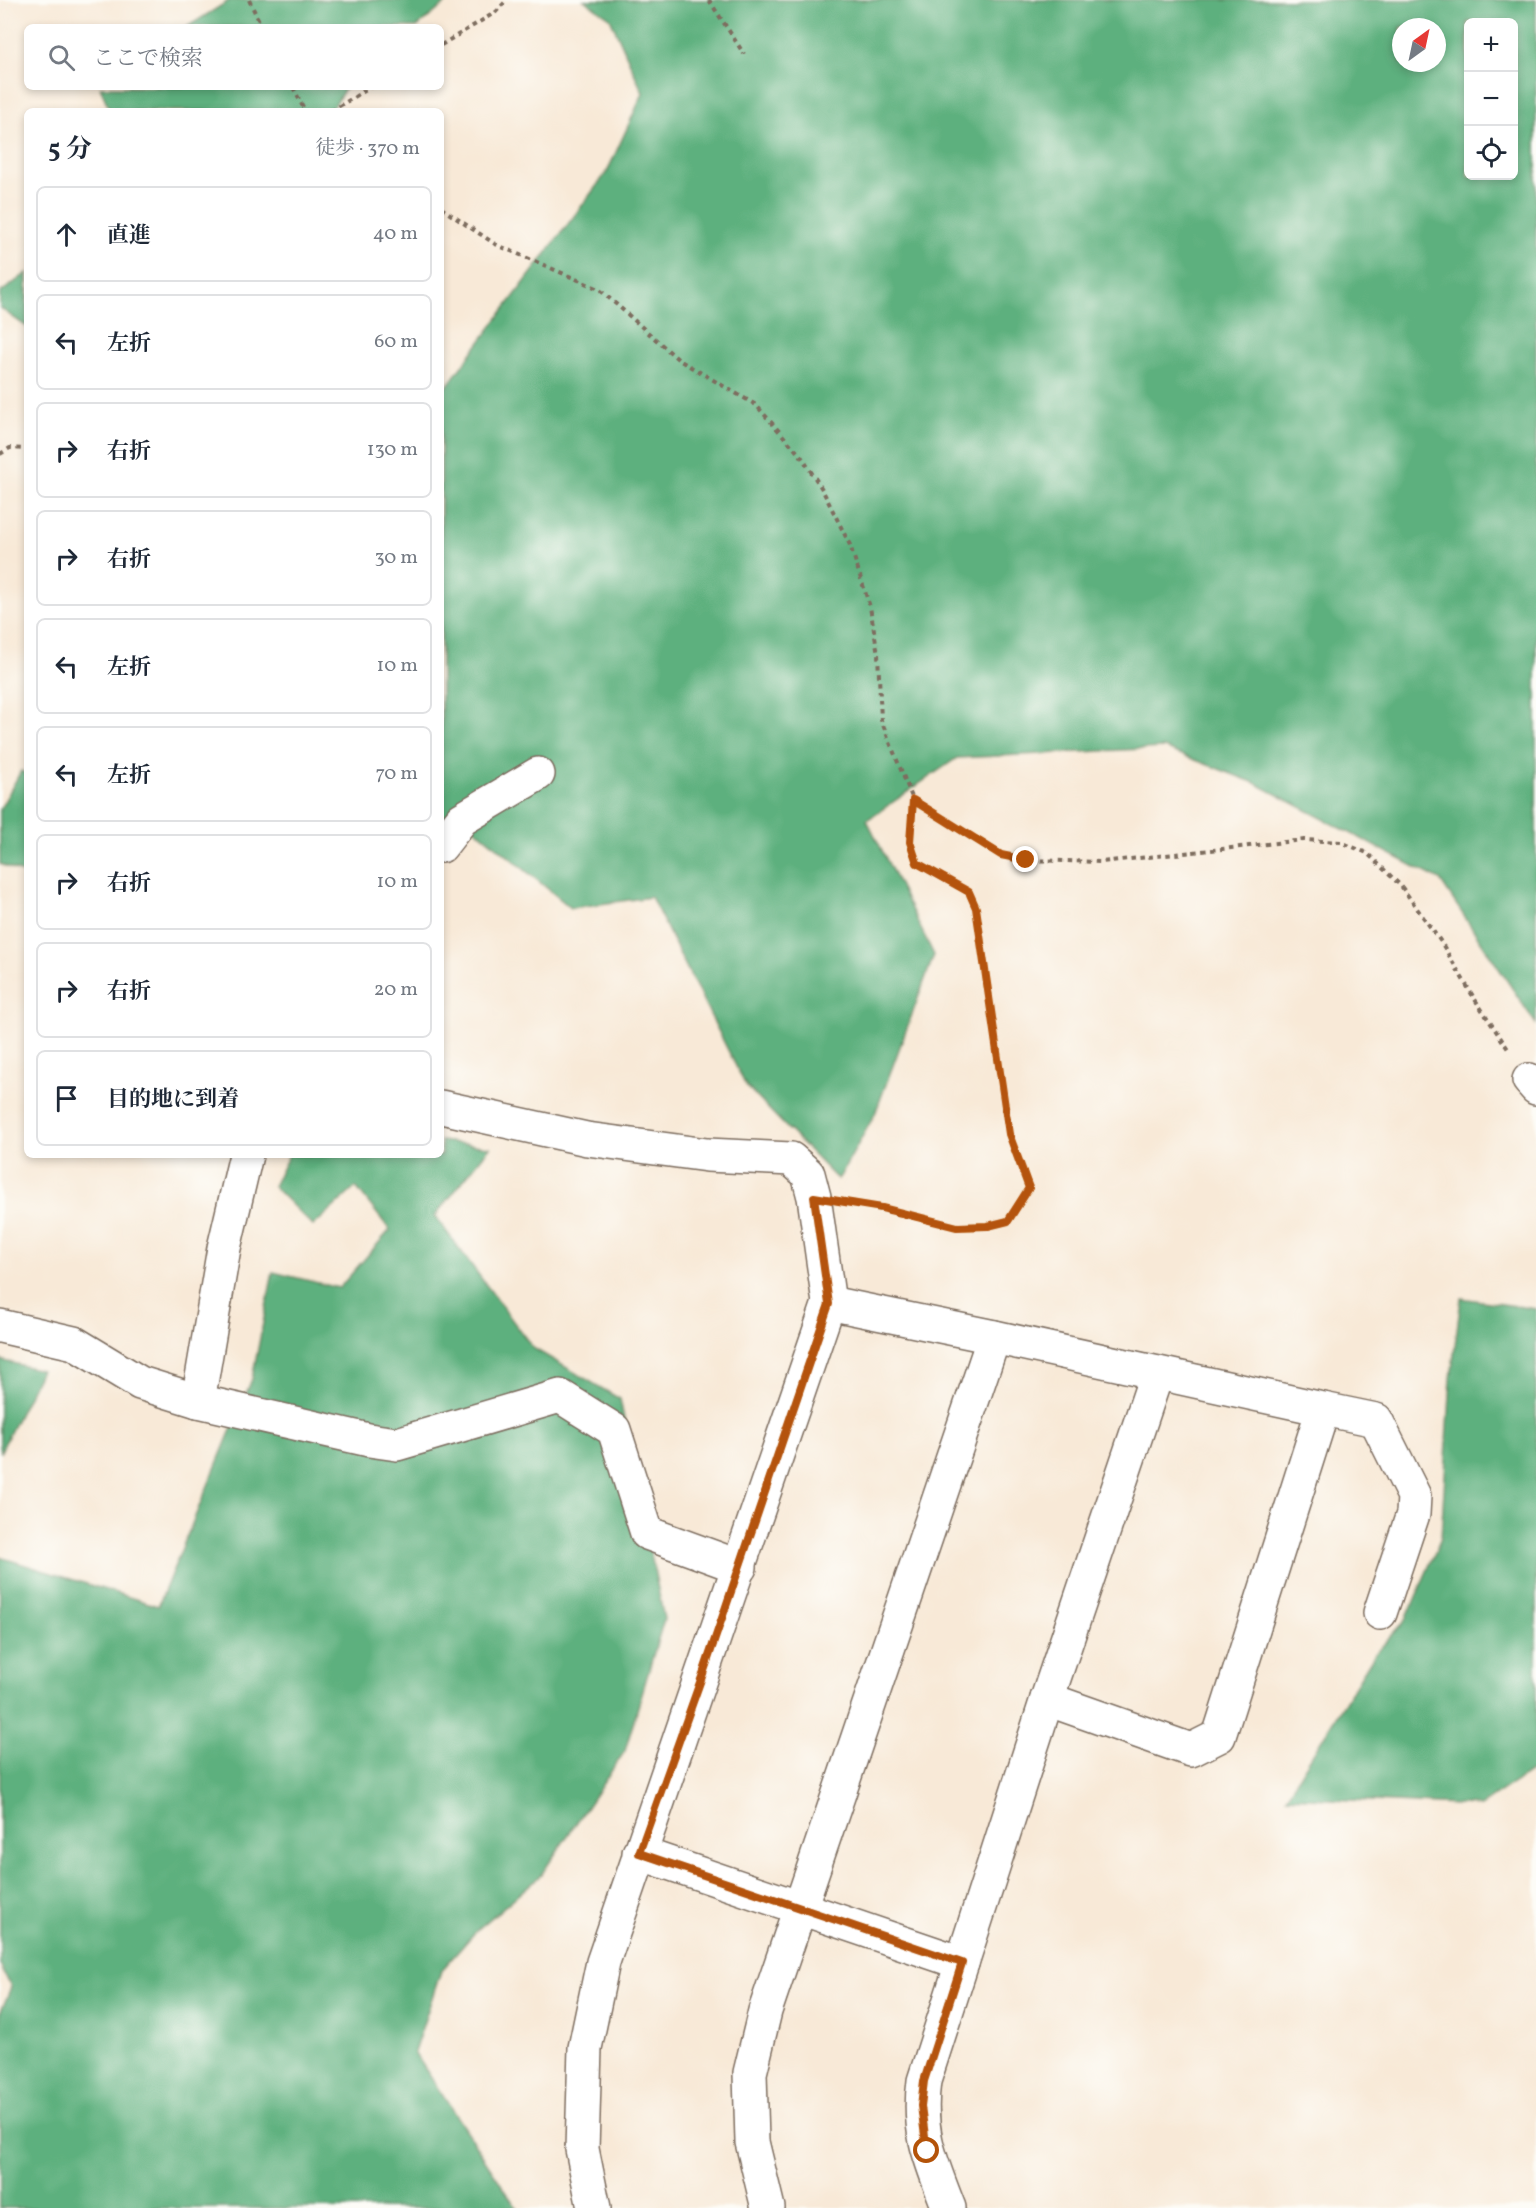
<!DOCTYPE html>
<html lang="ja">
<head>
<meta charset="utf-8">
<style>
  body { margin:0; font-family:Vollkorn,"Noto Serif JP",serif; background:#f6f6f7; color:#1f2937 }
  .controls { position:absolute; right:18px; top:18px; display:grid; overflow:hidden; border-radius:9px; box-shadow:0 3px 9px #0003 }
  .controls button { width:54px; height:54px; display:grid; place-items:center; padding:0; border:0; border-bottom:2px solid #e0e1e3; background:#fff; color:#1f2937; font:30px sans-serif }
  .compass { position:absolute; left:1392px; top:18px; width:54px; height:54px; border-radius:50%; background:#fff; box-shadow:0 3px 9px #0003; rotate:33deg }
  .stop { position:absolute; width:18px; height:18px; margin:-14px; border:4px solid #b45309; border-radius:50%; background:#fff }
  .stop.end { background:#b45309; border-color:#fff; box-shadow:0 2px 6px #0008 }
  .list { margin:0; padding:0; list-style:none }
  h2 { display:flex; justify-content:space-between; align-items:center; height:78px; margin:0; padding:0 24px; font-size:26px }
  h2 small { font-size:20px; font-weight:400; color:#747a83 }
  .list li { display:grid; grid-template-columns:39px 1fr auto; gap:18px; align-items:center; box-sizing:border-box; height:96px; margin:0 12px 12px; padding:0 12px; border:2px solid #e0e1e3; border-radius:9px }
  .list b { display:block; font-size:22px; white-space:nowrap }
  .list em { font-size:20px; font-style:normal; color:#747a83 }
  .icon { flex:none; width:33px; height:33px; fill:none; stroke:currentColor; stroke-width:2; stroke-linecap:round; stroke-linejoin:round }
  .map { position:relative; flex:none; width:1536px; height:2208px; overflow:hidden }
  .search { position:absolute; background:#fff; box-shadow:0 3px 9px #0003; left:24px; top:24px; width:420px; height:66px; display:flex; align-items:center; gap:15px; box-sizing:border-box; padding:0 21px; border-radius:9px; color:#747a83; font-size:22px }
  .panel { position:absolute; background:#fff; box-shadow:0 3px 9px #0003; left:24px; top:108px; width:420px; height:1050px; border-radius:9px }
  .map>svg:first-child { display:block }
  .forest { fill:#5db07e; stroke:#4c6d4e; stroke-width:1.5; fill-rule:evenodd }
  .lines { fill:none; stroke-linecap:round; stroke-linejoin:round }
  .minor-casing { stroke:#7d6d5f; stroke-width:36 }
  .path { stroke:#7d6d5f; stroke-width:4; stroke-dasharray:4.5 4.5; stroke-linecap:butt }
  .minor { stroke:#fff; stroke-width:33 }
  .route { stroke:#b45309; stroke-width:8 }
</style>
</head>
<body>
<div class="map">
<svg width="1536" height="2208" viewBox="0 0 1536 2208">
  <rect width="100%" height="100%" fill="#fdfcf7"/>
  <filter id="ink" filterUnits="userSpaceOnUse"><feTurbulence type="fractalNoise" baseFrequency=".0167" numOctaves="2"/><feDisplacementMap in="SourceGraphic" scale="12" xChannelSelector="R" yChannelSelector="G"/><feConvolveMatrix kernelMatrix="1 2 1 2 8 2 1 2 1" color-interpolation-filters="sRGB"/></filter>
  <filter id="wash" filterUnits="userSpaceOnUse"><feTurbulence type="fractalNoise" baseFrequency=".008" numOctaves="4" result="noise"/><feDisplacementMap in="SourceGraphic" scale="24" xChannelSelector="R" yChannelSelector="G"/><feGaussianBlur stdDeviation="1.35" result="paint"/><feColorMatrix in="noise" values="0 0 0 0 0 0 0 0 0 0 0 0 0 0 0 0 0 1.4 0 .05"/><feComposite in="paint" operator="in"/></filter>
  <g filter="url(#wash)">
    <rect width="100%" height="100%" fill="#f8e9d7"/>
    <g class="forest">
      <polygon points="230,0 450,0 417,27 187,27"/>
      <path d="M 584,0 L 1536,0 L 1536,1024 L 1440,880 L 1255,783 L 1164,748 L 957,758 L 867,820 L 934,955 L 875,1114 L 838,1180 L 746,1086 L 651,897 L 571,908 L 463,819 L 441,836 L 441,391 L 447,386 L 607,172 L 643,93 L 610,18 ZM 1468,22 L 1514,22 L 1514,176 L 1468,176 ZM 1401,27 L 1437,27 L 1437,63 L 1401,63 Z"/>
      <polygon points="100,87 346,87 331,111 110,111"/>
      <polygon points="27,273 27,327 0,308 0,293"/>
      <polygon points="21,771 27,774 27,875 0,864 0,809"/>
      <polygon points="441,1141 490,1147 435,1216 533,1348 620,1399 664,1619 625,1751 541,1875 477,1930 441,1971 414,2052 517,2208 0,2208 0,2014 11,1987 0,1965 0,1557 158,1606 252,1379 273,1272 339,1288 390,1230 356,1187 313,1226 273,1186 289,1155 441,1155"/>
      <polygon points="1461,1298 1536,1309 1536,1768 1480,1806 1286,1797 1374,1655 1406,1620 1441,1538 1451,1378"/>
      <polygon points="0,1360 41,1370 0,1453"/>
    </g>
  </g>
  <g filter="url(#ink)">
    <g class="lines">
      <g class="minor-casing">
        <g id="minor">
          <polyline points="441,846 462,819 538,774"/>
          <polyline points="1529,1080 1536,1088"/>
          <polyline points="441,1107 587,1139 707,1155 791,1159 808,1174 814,1197 829,1303 603,1962 585,2048 582,2149 594,2208"/>
          <polyline points="829,1303 994,1337 1323,1409 1219,1736 1191,1750 1047,1699"/>
          <polyline points="0,1326 74,1343 140,1383 198,1401 369,1440 397,1444 560,1396 614,1430 647,1533 740,1567"/>
          <polyline points="198,1401 224,1248 246,1155"/>
          <polyline points="1323,1409 1376,1420 1414,1496 1413,1514 1380,1613"/>
          <polyline points="639,1853 962,1963"/>
          <polyline points="768,2208 752,2142 750,2073 765,2011 994,1337"/>
          <path d="M 949,2208 C 931,2161 917,2132 924,2081 L 1047,1699 L 1157,1373"/>
        </g>
      </g>
      <g class="path">
        <polyline points="249,0 262,27"/>
        <polyline points="709,0 744,54"/>
        <polyline points="441,45 496,12 507,0"/>
        <polyline points="293,87 305,111"/>
        <polyline points="331,111 371,87"/>
        <polyline points="441,208 495,244 599,289 679,360 756,405 801,456 822,489 850,545 870,607 878,654 881,720 913,800 910,842 917,863 969,893 976,908 1009,1134 1029,1188 1008,1221 988,1226 957,1227 850,1202"/>
        <polyline points="0,454 10,448 27,449"/>
        <polyline points="913,800 1001,855 1026,860 1102,862 1304,840 1341,842 1367,853 1401,886 1441,942 1474,998 1510,1052"/>
      </g>
      <use href="#minor" class="minor"/>
    </g>
  </g>
  <g class="lines" filter="url(#ink)">
    <polyline class="route" points="927,2151 921,2106 924,2081 962,1963 639,1853 704,1671 829,1304 814,1197 882,1208 957,1227 988,1226 1008,1221 1029,1188 1009,1134 976,908 969,892 917,863 910,842 913,800 1001,855 1026,860"/>
  </g>
</svg>
<div class="controls">
<button>+</button>
<button>−</button>
<button><svg class="icon" aria-label="locate" viewBox="0 0 24 24"><circle cx="12" cy="12" r="6"/><path d="M12 2v4M12 18v4M2 12h4M18 12h4"/></svg></button>
</div>
<svg class="compass" viewBox="-18 -18 36 36"><path d="M0-13l5 13h-10z" fill="#e53935"/><path d="M0 13l5-13h-10z" fill="#747a83"/></svg>
<div class="stop" style="left:927px;top:2151px"></div>
<div class="stop end" style="left:1026px;top:860px"></div>
<div class="search"><svg class="icon" aria-label="search" viewBox="0 0 24 24"><circle cx="10" cy="10" r="6"/><path d="M15 15l6 6"/></svg>ここで検索</div>
<section class="panel">
<h2>5 分<small>徒歩 · 370 m</small></h2>
<ul class="list">
<li><svg class="icon" aria-label="ahead" viewBox="0 0 24 24"><path d="M12 20V5M6 11l6-6 6 6"/></svg><div><b>直進</b></div><em>40 m</em></li>
<li><svg class="icon" aria-label="left" viewBox="0 0 24 24"><path d="M17 20v-9H6M10 6l-5 5 5 5"/></svg><div><b>左折</b></div><em>60 m</em></li>
<li><svg class="icon" aria-label="right" viewBox="0 0 24 24"><path d="M7 20v-9h11M14 6l5 5-5 5"/></svg><div><b>右折</b></div><em>130 m</em></li>
<li><svg class="icon" aria-label="right" viewBox="0 0 24 24"><path d="M7 20v-9h11M14 6l5 5-5 5"/></svg><div><b>右折</b></div><em>30 m</em></li>
<li><svg class="icon" aria-label="left" viewBox="0 0 24 24"><path d="M17 20v-9H6M10 6l-5 5 5 5"/></svg><div><b>左折</b></div><em>10 m</em></li>
<li><svg class="icon" aria-label="left" viewBox="0 0 24 24"><path d="M17 20v-9H6M10 6l-5 5 5 5"/></svg><div><b>左折</b></div><em>70 m</em></li>
<li><svg class="icon" aria-label="right" viewBox="0 0 24 24"><path d="M7 20v-9h11M14 6l5 5-5 5"/></svg><div><b>右折</b></div><em>10 m</em></li>
<li><svg class="icon" aria-label="right" viewBox="0 0 24 24"><path d="M7 20v-9h11M14 6l5 5-5 5"/></svg><div><b>右折</b></div><em>20 m</em></li>
<li><svg class="icon" aria-label="arrive" viewBox="0 0 24 24"><path d="M6 21V4h12l-3 4 3 4H6"/></svg><div><b>目的地に到着</b></div></li>
</ul>
</section>
</div>
</body>
</html>
